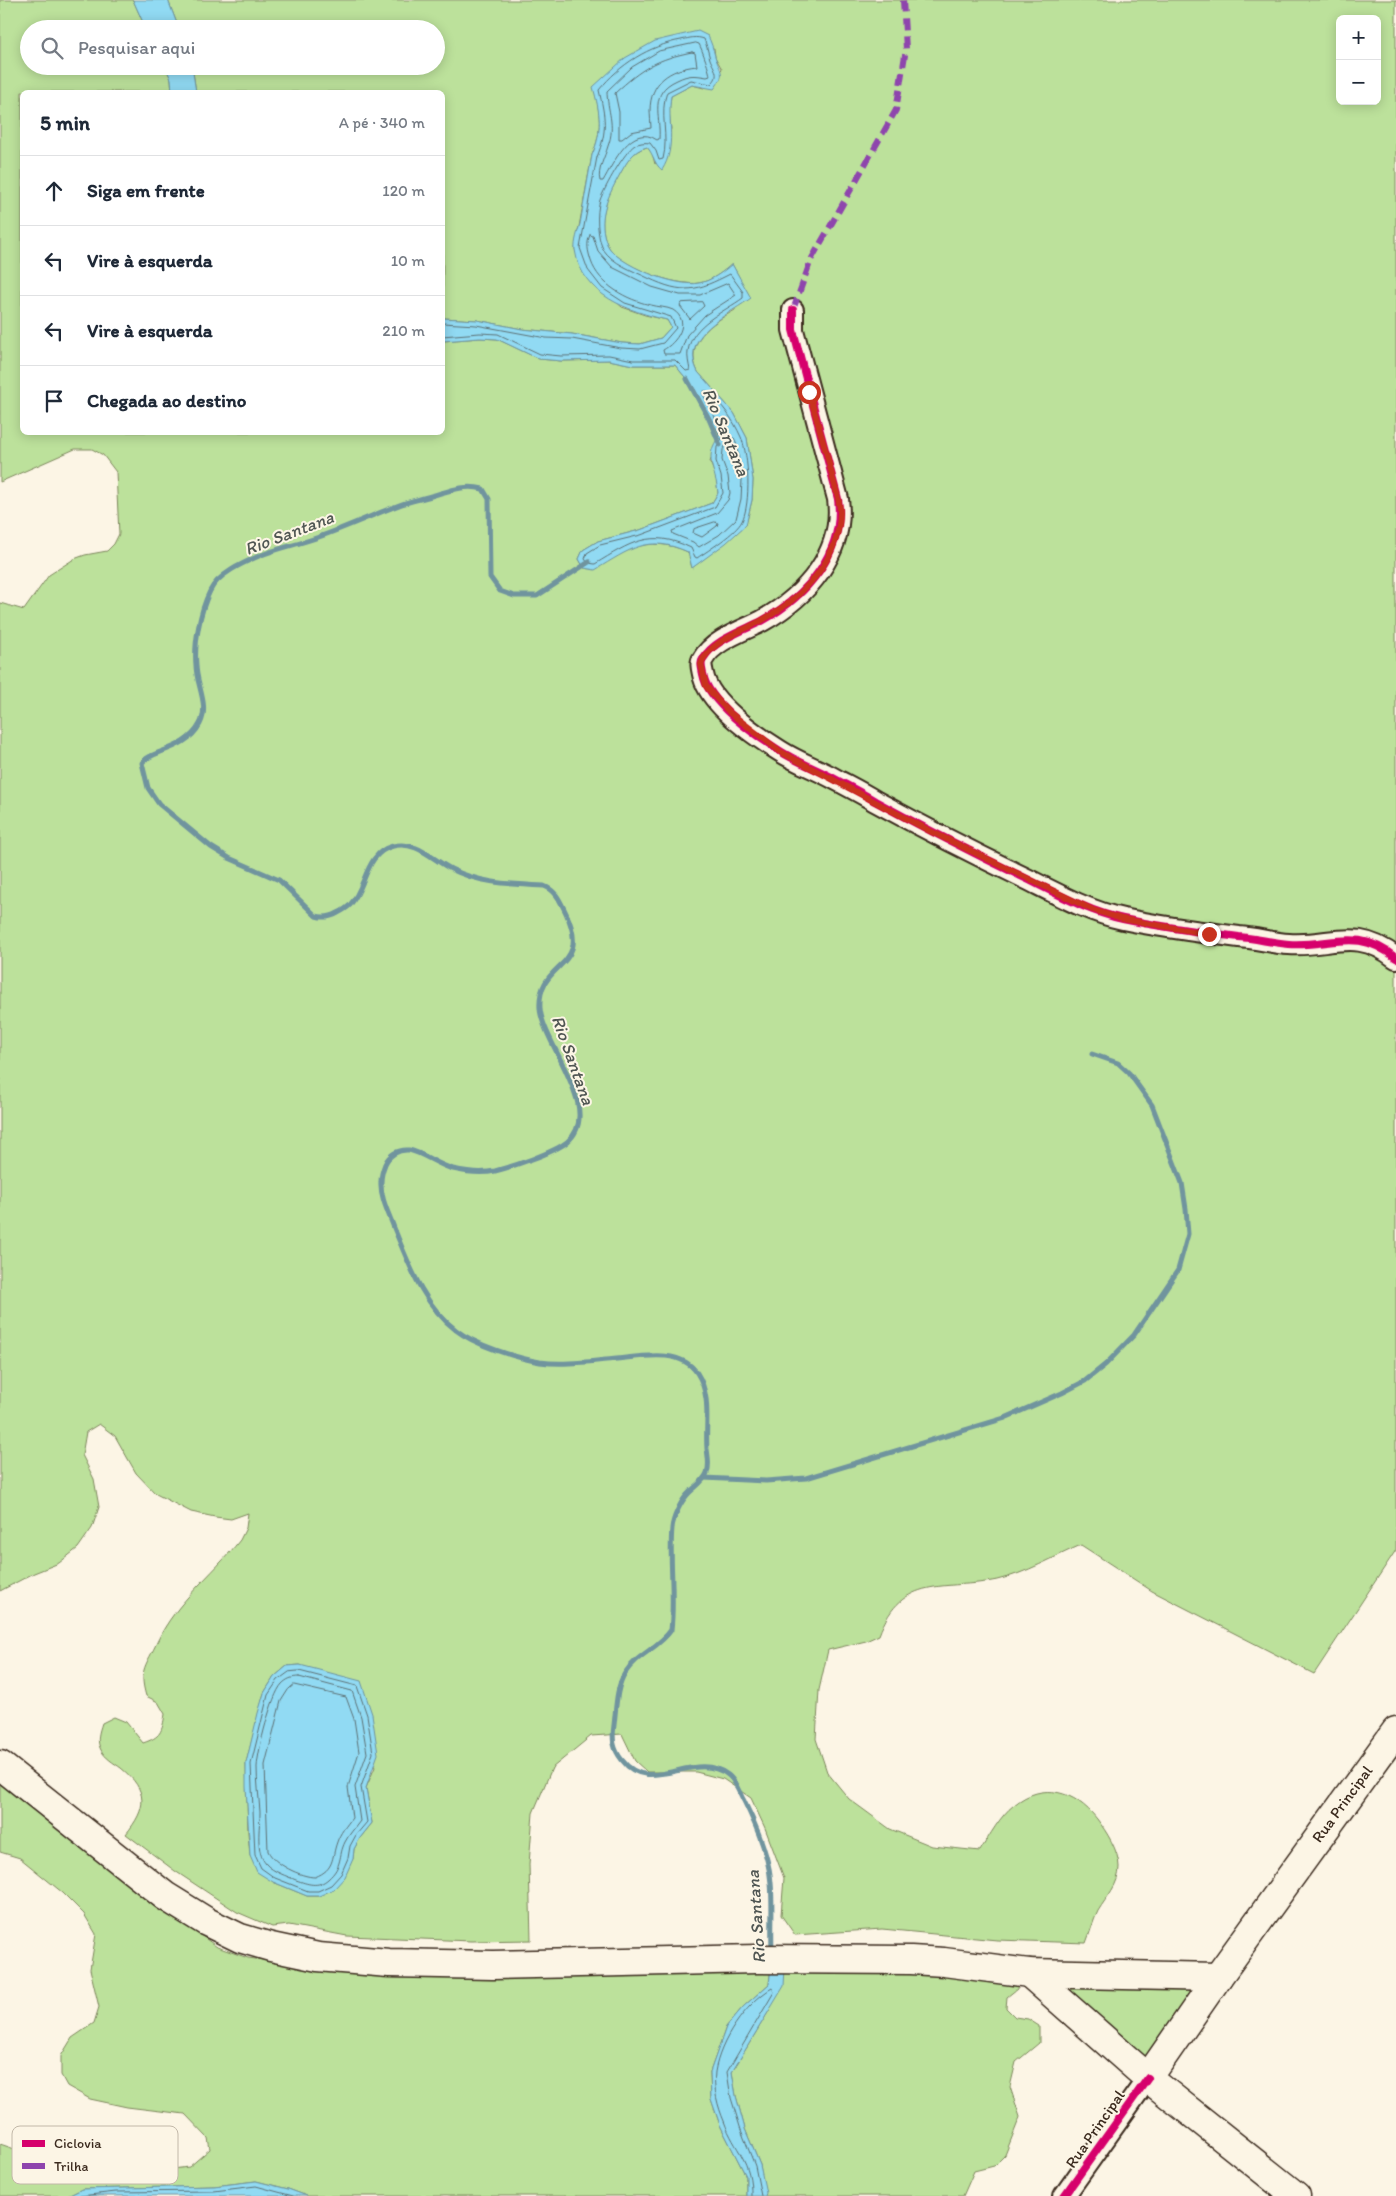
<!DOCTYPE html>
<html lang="pt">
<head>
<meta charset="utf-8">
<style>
  body { margin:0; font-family:Itim,sans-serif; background:#f6f6f7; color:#1f2937 }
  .controls { position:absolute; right:15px; top:15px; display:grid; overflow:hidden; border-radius:8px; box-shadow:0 2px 12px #0003 }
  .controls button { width:45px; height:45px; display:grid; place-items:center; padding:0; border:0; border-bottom:1px solid #e0e1e3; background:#fff; color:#1f2937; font:25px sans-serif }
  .stop { position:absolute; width:15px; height:15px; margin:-11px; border:4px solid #c8321e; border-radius:50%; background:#fff }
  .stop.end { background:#c8321e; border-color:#fff; box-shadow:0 1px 5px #0008 }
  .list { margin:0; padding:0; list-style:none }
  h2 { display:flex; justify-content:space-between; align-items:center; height:65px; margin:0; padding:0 20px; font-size:21px }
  h2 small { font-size:16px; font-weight:400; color:#747a83 }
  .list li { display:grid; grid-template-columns:32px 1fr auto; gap:15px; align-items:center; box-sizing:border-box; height:70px; padding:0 20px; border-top:1px solid #e0e1e3 }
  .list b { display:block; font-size:19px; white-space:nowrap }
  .list em { font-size:16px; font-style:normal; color:#747a83 }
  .icon { flex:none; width:28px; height:28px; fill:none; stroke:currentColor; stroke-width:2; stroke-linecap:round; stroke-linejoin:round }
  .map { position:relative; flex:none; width:1396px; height:2196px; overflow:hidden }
  .search { position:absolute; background:#fff; box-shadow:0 2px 12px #0003; left:20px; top:20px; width:425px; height:55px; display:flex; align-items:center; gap:12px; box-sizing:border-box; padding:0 18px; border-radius:28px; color:#747a83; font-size:19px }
  .panel { position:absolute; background:#fff; box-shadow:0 2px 12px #0003; left:20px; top:90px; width:425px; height:345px; border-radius:8px }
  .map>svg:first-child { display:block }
  .green { fill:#bce19b; stroke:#7c865c; fill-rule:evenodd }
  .water { fill:#91daf3; stroke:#6f949e }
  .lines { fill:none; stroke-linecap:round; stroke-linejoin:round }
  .shore { stroke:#5d7073; stroke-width:1 }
  .stream { stroke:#6f949e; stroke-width:5 }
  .minor-casing { stroke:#3b2a1e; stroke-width:24 }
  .secondary-casing { stroke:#3b2a1e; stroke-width:31 }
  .minor { stroke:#fcf5e5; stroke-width:20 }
  .secondary { stroke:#fcf5e5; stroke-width:28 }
  .quiet { stroke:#8e44ad; stroke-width:6; stroke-dasharray:12 6; stroke-linecap:butt }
  .cycleway-casing { stroke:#fcf5e5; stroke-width:11 }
  .cycleway { stroke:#d6006c; stroke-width:8 }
  .route { stroke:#c8321e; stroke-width:6 }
  .labels { text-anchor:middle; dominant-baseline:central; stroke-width:4; stroke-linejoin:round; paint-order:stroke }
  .street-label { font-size:16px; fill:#3b2a1e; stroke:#fcf5e5 }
  .water-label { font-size:18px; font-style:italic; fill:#505653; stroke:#fcf5e5 }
  .key { fill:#fcf5e5; stroke:#c2b8a9; stroke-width:1 }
  .key-label { font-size:14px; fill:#3b2a1e }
</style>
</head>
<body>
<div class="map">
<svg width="1396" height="2196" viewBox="0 0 1396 2196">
  <rect width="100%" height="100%" fill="#fcf5e5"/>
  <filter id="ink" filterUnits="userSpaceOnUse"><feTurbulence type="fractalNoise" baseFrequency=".02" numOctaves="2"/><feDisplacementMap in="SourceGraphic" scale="10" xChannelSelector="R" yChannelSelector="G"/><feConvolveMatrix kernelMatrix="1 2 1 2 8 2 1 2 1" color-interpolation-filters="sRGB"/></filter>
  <g filter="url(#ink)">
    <g class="green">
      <path d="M 0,0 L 133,0 L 146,29 L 29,29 L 29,66 L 165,66 L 171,79 L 172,92 L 22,92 L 22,432 L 442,432 L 443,341 L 480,338 L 497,339 L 539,359 L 561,361 L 609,360 L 633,365 L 675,365 L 695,389 L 720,436 L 710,462 L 716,477 L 718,493 L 712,503 L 640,530 L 598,541 L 583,550 L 579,559 L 584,568 C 624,553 646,533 688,552 L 692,568 L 746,525 L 752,500 L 753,480 L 747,438 L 734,413 L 698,372 C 683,342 712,323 735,310 L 739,277 L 732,264 C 723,272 711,281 699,283 C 677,287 616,266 607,244 C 597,220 606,200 617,179 C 625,165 631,151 647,147 L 652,153 L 655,164 L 671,129 L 669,111 L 671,96 L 692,85 L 704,88 L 722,69 L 715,57 L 714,48 L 594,88 C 600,112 603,131 592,155 L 575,249 L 583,273 L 622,307 L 645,315 L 667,320 L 671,327 L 661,338 L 640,344 L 622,343 L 572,334 L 522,329 L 477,320 L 443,318 L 442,92 L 196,92 L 192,66 L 436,66 L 436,29 L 179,29 L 168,0 L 1396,0 L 1396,1550 L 1314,1674 L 1152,1591 L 1081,1545 C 1053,1557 1027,1573 997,1580 C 945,1591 902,1573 879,1635 L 866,1641 L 828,1650 L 819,1690 L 816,1739 L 827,1772 L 849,1799 L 890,1829 L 932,1846 L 980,1851 C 990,1835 1000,1816 1014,1805 C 1043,1781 1075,1791 1097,1819 C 1106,1831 1119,1851 1119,1867 C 1119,1885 1107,1896 1098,1911 C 1093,1921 1090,1933 1086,1943 L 997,1940 L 882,1929 L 795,1935 L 781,1915 L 784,1878 L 765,1828 L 751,1798 L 723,1779 L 696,1772 L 647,1772 L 635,1761 L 622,1734 L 591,1736 L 552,1768 L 533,1813 L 529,1864 L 531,1940 L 471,1941 L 347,1936 L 289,1925 L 272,1927 L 237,1912 L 175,1871 L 126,1834 C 147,1808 149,1791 121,1768 C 114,1763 105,1758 101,1750 C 96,1741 99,1732 102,1723 L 114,1717 L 126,1722 L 143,1743 C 161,1737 162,1732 165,1714 L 158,1702 L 146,1696 C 138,1669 147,1665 157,1642 C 177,1600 212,1576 240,1540 L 246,1528 L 248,1513 L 231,1519 L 215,1517 L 191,1512 L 156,1494 L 136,1473 L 115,1436 L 99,1424 L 86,1432 L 82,1455 L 94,1479 L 99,1507 L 92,1528 L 78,1548 L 59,1563 L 34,1573 L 0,1591 L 0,603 L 24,610 L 49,575 L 74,559 L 85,555 L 107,551 L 114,544 L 119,534 L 116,472 L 103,455 L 92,449 L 75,449 L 0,482 ZM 1340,19 L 1377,19 L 1377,101 L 1340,101 ZM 300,1665 L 309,1669 L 375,1767 L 366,1788 L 372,1823 L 360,1838 L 354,1849 L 353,1859 L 319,1896 L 307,1896 L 273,1882 L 250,1856 L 248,1832 L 246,1763 L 264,1693 L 274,1677 L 287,1666 Z"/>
      <polygon points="0,1770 141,1891 217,1947 248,1958 311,1966 773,1951 769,1984 743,2007 726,2027 710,2072 711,2099 720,2125 746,2176 746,2196 307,2196 288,2189 256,2181 214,2186 82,2189 68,2196 0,2196 0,2144 35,2156 88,2157 164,2170 189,2167 210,2149 208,2138 185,2114 127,2107 90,2099 67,2086 61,2075 61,2056 72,2038 94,2023 99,2007 90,1969 96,1934 84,1914 63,1893 20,1858 0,1852"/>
      <polygon points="786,1951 1018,1977 1017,1989 1007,1997 1006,2008 1015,2017 1028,2019 1039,2026 1039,2043 1016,2062 1010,2087 1020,2117 1005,2155 994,2166 974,2171 963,2196 765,2196 760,2165 745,2129 736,2096 732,2072 770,2009"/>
      <polygon points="1059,1987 1196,1989 1142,2063"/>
    </g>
    <g class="water">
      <polygon points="133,0 168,0 179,29 146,29"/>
      <path d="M 698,31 L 708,36 C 711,42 713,48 715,56 C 720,73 727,72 714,89 L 692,85 L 671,96 C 667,121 677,147 662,170 C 654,164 654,155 647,147 C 633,150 626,163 619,176 C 607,198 597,219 607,244 C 616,265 678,288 699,283 C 711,281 723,272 732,264 L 751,298 C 727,316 679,335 698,372 L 734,413 L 747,438 L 753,480 L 752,500 L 746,525 L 726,543 L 692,568 L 688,552 C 648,534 630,549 595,570 L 584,568 L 579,559 L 583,550 L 598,541 L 640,530 L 712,503 L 718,493 C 716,468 702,459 720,435 L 695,389 L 675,365 L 633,365 L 609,360 L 561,361 L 539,359 L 497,339 L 480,338 L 443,341 L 443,318 L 477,320 L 522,329 L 572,334 L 622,343 L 640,344 L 661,338 L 671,327 L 667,320 C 629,311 582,296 575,250 C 574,242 578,231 580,224 C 584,201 588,178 592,155 C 603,131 600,112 593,87 L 625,58 L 655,41 Z"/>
      <polygon points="165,66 192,66 196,92 172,92 171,79"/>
      <polygon points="300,1665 361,1681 372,1714 378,1754 366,1788 372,1823 360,1838 354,1849 353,1859 345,1877 334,1889 319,1896 307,1896 273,1882 257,1872 250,1856 246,1787 246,1763 258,1713 264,1693 274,1677 287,1666"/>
      <polygon points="773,1951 786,1951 784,1986 732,2072 736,2096 745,2129 760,2165 766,2193 765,2196 746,2196 746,2176 720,2125 711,2099 710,2072 726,2027 743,2007 769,1984"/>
      <polygon points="256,2181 288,2189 307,2196 68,2196 82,2189 214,2186"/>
    </g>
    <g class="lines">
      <g class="shore">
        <path d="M 696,43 L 699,44 C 702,49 710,72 710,76 L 707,77 C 695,75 689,74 677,80 C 648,93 661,115 659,139 L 657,140 C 631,122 613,164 603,181 L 600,181 C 597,170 605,157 608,146 C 616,125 607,110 607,91 L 632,67 L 659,51 Z"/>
        <path d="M 692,52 L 695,53 L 697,66 C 669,69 650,82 650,111 C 650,117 651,122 651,128 L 631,132 L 622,139 L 619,139 L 619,112 L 615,93 C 642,68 657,59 692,52 Z"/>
        <path d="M 590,235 L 593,236 L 598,251 L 612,267 L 652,287 L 680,295 L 700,295 L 728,283 L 736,295 L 705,315 L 687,335 L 680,354 L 664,354 L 663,350 C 676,343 692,322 673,310 C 667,307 658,307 651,305 C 627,300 599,285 591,261 C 588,251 586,244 590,235 Z"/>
        <polygon points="702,302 704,306 690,319 680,306 682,303"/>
        <path d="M 442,323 L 476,325 L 546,338 L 572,339 L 621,348 L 640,349 L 663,343 L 676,328 L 671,317 L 625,303 L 602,288 L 588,270 L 580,248 L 597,157 C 608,130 605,117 599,90 C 620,64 649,46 681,40 C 690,38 696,36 704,39 C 707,46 708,52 710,59 C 714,69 721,75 711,84 L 691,80 L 667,92 C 659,113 669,137 663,159 L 659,160 L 656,151 L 650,143 C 645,142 639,143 635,145 C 624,152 605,187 600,200 C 596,213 597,237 603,249 C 613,264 632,270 648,278 C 684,295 697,291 730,274 L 743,292 L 743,298 C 724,312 692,324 688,351 C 687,357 689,365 690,370 L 686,371 L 675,360 L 633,360 L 609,355 L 561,356 L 540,354 L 498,334 L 480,333 L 442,336"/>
        <path d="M 704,391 L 707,391 C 722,404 733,419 741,437 C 749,456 751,503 742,521 C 736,533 709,550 697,558 L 695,557 L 691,548 C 650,528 630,543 595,564 L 588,563 L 585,559 L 587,553 L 600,545 L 641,535 L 715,507 L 723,493 L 721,476 L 716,461 L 717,447 L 724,435 L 703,394 Z"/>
        <polygon points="731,438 734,438 736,442 742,480 741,499 736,519 719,535 699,547 693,542 673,534 672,531 717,513 728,500 730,493 728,476 722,460 723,450"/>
        <polygon points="715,522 718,523 717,526 702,537 693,533 694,529"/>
        <polygon points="299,1671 357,1686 367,1715 373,1753 361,1787 367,1822 356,1835 350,1846 348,1858 341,1874 331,1885 318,1891 308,1891 275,1878 261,1868 255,1855 251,1764 263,1715 268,1695 278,1680 289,1672"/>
        <path d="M 299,1677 L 352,1691 L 361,1717 L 367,1753 L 355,1787 L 360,1821 C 355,1828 349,1834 345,1842 C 338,1856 343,1866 328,1879 C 318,1888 308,1884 296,1880 C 287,1876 273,1872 266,1864 C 255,1851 260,1828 260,1812 C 259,1797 257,1783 257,1767 C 258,1750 271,1696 282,1684 C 287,1679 292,1677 299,1677 Z"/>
        <path d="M 294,1685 L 346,1697 L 354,1719 L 359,1752 L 348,1787 L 352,1818 C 346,1826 340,1833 337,1842 C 331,1859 335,1869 315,1877 C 301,1877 274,1864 268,1851 L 265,1765 L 281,1701 L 288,1690 Z"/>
        <polyline points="80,2196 116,2192 214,2191 256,2186 293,2196"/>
        <path d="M 751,2196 C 752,2159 735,2152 724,2121 C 718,2107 713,2089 715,2072 C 720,2041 745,2004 772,1988 L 774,1992 L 727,2072 L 731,2098 L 741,2130 L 755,2166 L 761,2196"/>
      </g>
      <g class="stream">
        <polyline points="687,379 709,419 720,445"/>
        <path d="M 589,562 L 537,596 L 514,596 L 500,591 L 490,577 L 489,499 L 483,489 C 464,484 449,491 431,496 C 421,499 411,501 402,504 C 372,515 343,529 313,539 C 295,545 276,549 259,556 C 243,563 218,574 210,591 C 200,611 194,643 196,665 C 196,685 210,705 200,724 C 186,751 150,750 142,763 L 148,788 L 159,804 L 211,847 L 229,858 L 279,880 L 316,916 C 323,918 331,917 338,913 C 342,911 347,908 350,905 C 367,886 365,853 393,846 C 416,840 433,860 451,869 C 481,884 511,884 544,886 C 557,891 560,901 566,913 C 593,971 537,959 540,1008 C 542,1043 605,1111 567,1142 C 553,1153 514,1166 495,1171 C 482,1174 466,1172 453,1169 C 438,1165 423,1153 409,1150 C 398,1149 389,1155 385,1164 C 383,1169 381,1176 381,1182 C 380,1197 389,1214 394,1228 C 409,1264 423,1305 456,1330 C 475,1345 516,1358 540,1362 C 561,1365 585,1362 606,1360 C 633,1359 679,1345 697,1373 C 712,1396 705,1424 707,1449 C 708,1457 710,1465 707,1473 C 703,1483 694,1487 687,1495 C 680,1503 673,1518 672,1528 C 669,1562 675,1596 671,1630 C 659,1648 637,1654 625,1673 C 616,1687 616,1709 614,1725 C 612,1739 613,1749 622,1760 C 650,1797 694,1749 728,1775 C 736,1781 739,1792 744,1801 C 756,1825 769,1855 771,1883 C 773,1905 771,1928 772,1951"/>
        <polyline points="704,1478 766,1481 806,1478 1005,1418 1062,1393 1085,1381 1106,1364 1134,1335 1178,1270 1188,1234 1186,1209 1182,1183 1152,1105 1129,1073 1118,1063 1092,1054"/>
      </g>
      <g class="minor-casing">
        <g id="minor">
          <path d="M 793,310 L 793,330 L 838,499 C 845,552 807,596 762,621 C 745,630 713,640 703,659 C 700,663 702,669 703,674 C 708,703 756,736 780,751 C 797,762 817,769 835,779 C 848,786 862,793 875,801 C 926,829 977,855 1029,880 C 1059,895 1090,912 1123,919 C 1161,927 1200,932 1239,937 C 1256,938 1272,943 1289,944 C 1332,947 1356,926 1396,958"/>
          <polyline points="1064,2196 1148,2078"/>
        </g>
      </g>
      <g class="secondary-casing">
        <g id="secondary">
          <polyline points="0,1765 165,1896 207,1922 240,1938 271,1947 318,1957 389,1963 493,1965 757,1959 911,1960 944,1962 1029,1973 1218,1977"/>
          <polyline points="1029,1973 1148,2078 1296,2196"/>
          <polyline points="1148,2078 1218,1977 1396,1731"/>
        </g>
      </g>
      <use href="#minor" class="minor"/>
      <use href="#secondary" class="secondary"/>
      <polyline class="quiet" points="793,310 811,260 896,110 906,49 903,0"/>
      <g class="cycleway-casing">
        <g id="cycleway">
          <path d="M 793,310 L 793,330 L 838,499 C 845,552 807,596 762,621 C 745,630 713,640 703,659 C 700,663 702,669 703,674 C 708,703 756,736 780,751 C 797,762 817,769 835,779 C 848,786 862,793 875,801 C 926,829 977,855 1029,880 C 1059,895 1090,912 1123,919 C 1161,927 1200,932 1239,937 C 1256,938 1272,943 1289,944 C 1332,947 1356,926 1396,958"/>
          <polyline points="1064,2196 1148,2078"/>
        </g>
      </g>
      <use href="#cycleway" class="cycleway"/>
    </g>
  </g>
  <g class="lines" filter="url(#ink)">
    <path class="route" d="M 809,392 C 817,421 826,450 833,479 C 836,490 840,501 840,513 C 839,565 795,605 751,626 C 734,634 708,645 701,664 L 706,686 L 715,697 L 730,713 L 781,752 L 932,832 L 1093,910 L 1122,919 L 1209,934"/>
  </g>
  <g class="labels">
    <g class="street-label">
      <text transform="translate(1342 1804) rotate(-54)">Rua Principal</text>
      <text transform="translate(1095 2129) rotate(-55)">Rua Principal</text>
    </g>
    <g class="water-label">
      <text transform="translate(726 432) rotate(67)">Rio Santana</text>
      <text transform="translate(289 533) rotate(-21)">Rio Santana</text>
      <text transform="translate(573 1060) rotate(70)">Rio Santana</text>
      <text transform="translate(756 1917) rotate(-94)">Rio Santana</text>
    </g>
  </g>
  <rect x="12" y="2126" width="166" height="58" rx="8" class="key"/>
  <rect x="22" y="2140" width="23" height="7" fill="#d6006c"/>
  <rect x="22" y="2163" width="23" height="6" fill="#8e44ad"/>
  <g class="key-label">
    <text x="54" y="2148">Ciclovia</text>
    <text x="54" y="2171">Trilha</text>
  </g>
</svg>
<div class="controls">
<button>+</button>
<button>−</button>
</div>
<div class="stop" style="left:809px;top:392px"></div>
<div class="stop end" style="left:1209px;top:934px"></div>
<div class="search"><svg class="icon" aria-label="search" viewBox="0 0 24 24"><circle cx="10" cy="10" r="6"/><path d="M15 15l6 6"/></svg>Pesquisar aqui</div>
<section class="panel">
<h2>5 min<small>A pé · 340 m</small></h2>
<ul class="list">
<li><svg class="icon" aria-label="ahead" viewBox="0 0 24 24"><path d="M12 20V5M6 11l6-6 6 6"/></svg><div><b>Siga em frente</b></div><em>120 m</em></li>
<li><svg class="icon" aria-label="left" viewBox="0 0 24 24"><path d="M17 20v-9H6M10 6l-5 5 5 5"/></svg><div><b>Vire à esquerda</b></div><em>10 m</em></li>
<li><svg class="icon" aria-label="left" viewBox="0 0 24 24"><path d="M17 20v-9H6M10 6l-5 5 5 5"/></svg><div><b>Vire à esquerda</b></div><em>210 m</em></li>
<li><svg class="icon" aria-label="arrive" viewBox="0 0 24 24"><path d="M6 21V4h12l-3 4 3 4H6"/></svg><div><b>Chegada ao destino</b></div></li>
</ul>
</section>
</div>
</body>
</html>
